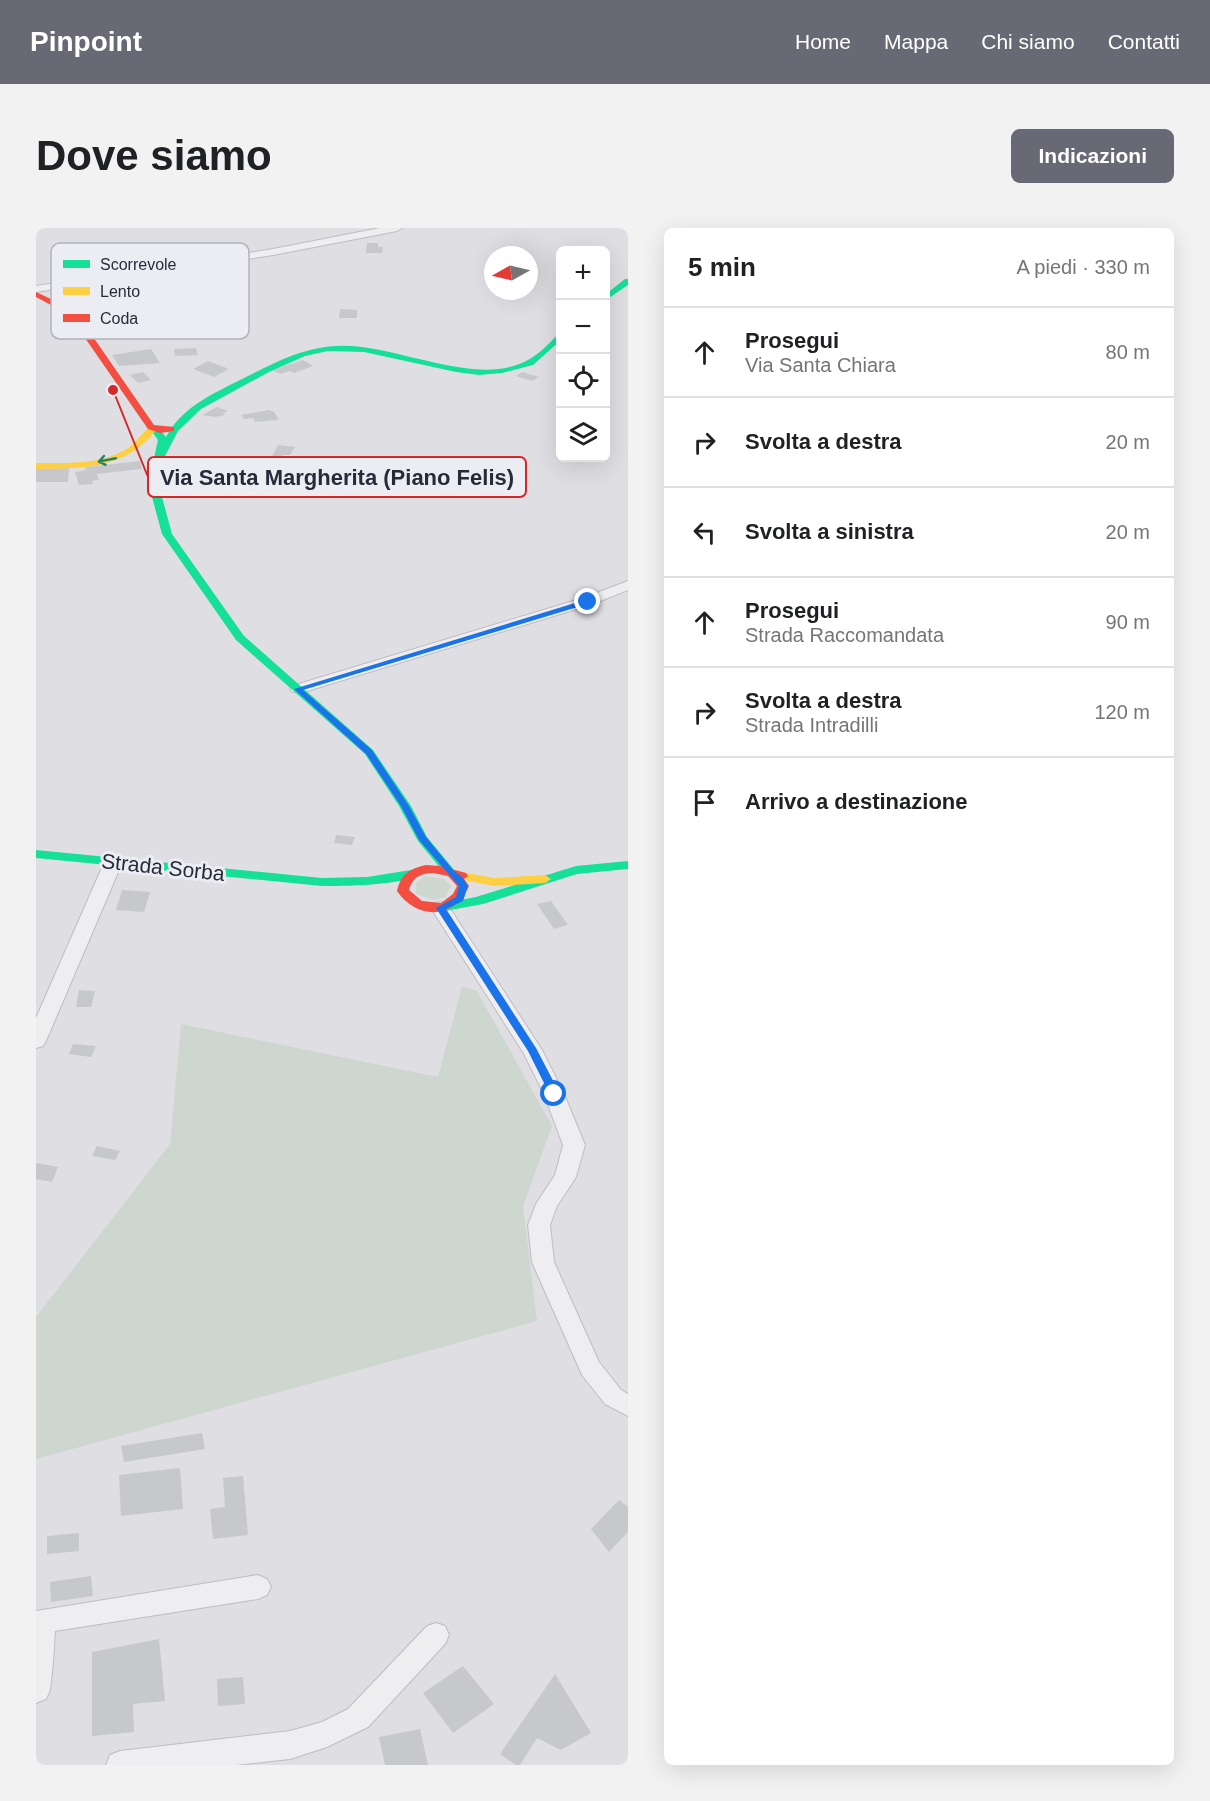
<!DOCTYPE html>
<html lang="it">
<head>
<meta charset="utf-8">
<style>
  body { margin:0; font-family:Helvetica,sans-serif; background:#f2f2f2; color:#202124 }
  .controls { position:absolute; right:18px; top:18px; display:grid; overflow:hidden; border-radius:9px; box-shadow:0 6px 24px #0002 }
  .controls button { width:54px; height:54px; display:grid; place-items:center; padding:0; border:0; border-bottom:2px solid #e0e0e0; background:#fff; color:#202124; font:30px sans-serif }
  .compass { position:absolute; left:448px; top:18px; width:54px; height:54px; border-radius:50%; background:#fff; box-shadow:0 6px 24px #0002; rotate:262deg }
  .stop { position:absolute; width:18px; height:18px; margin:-14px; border:4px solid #1a73e8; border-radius:50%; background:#fff }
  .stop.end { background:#1a73e8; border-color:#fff; box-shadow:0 2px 6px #0008 }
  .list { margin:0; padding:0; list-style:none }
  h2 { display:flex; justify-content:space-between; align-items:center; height:78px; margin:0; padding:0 24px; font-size:26px }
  h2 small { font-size:20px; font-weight:400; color:#757577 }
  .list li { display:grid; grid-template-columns:39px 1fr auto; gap:18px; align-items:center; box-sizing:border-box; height:90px; padding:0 24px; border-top:2px solid #e0e0e0 }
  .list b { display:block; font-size:22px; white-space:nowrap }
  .list p { margin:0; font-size:20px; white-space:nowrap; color:#757577 }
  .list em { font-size:20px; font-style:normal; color:#757577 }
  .icon { flex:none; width:33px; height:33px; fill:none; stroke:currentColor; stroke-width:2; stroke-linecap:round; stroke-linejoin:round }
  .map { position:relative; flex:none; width:592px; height:1537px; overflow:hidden; border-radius:9px }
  header { display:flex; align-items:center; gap:36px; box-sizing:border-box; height:84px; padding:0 30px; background:#686975; color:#fff }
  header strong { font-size:28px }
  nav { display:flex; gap:33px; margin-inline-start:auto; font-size:21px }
  .intro { display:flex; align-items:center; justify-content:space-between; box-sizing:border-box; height:144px; padding:0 36px }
  h1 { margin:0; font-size:42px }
  .button { padding:15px 27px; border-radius:9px; background:#686975; color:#fff; font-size:21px; font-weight:700 }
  main { display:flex; gap:36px; padding:0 36px }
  aside { flex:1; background:#fff; border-radius:9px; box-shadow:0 6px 24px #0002 }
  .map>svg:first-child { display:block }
  .green { fill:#cdd6cf }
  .building { fill:#c7c8cb }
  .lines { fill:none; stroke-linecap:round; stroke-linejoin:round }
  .lane-casing { stroke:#bdbdc1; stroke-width:8 }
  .street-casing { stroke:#bdbdc1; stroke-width:2 }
  .lane { stroke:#eeeef0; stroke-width:6 }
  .street { fill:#eeeef0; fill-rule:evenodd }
  .fast { fill:#16e098; fill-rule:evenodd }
  .slow { fill:#ffcf43; fill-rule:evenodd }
  .jam { fill:#f24e42; fill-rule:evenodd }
  .oneway { stroke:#1f8569 }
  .route { fill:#1a73e8 }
  .labels { text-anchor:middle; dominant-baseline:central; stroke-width:6; stroke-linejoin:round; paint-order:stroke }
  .street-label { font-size:21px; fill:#282a3a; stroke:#ecedf3 }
  .key { fill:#ecedf3; stroke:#b1b2bc; stroke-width:1.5 }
  .key-label { font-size:16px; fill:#282a3a }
  .leader { fill:none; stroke:#d62828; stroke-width:2 }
  .callout-dot { fill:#d62828; stroke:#ecedf3; stroke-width:2 }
  .callout { fill:#ecedf3; stroke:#d62828; stroke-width:2 }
  .callout-label { font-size:22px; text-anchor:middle; font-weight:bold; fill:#282a3a }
</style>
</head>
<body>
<header>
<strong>Pinpoint</strong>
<nav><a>Home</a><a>Mappa</a><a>Chi siamo</a><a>Contatti</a></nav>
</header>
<div class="intro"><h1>Dove siamo</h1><a class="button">Indicazioni</a></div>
<main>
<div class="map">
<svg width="592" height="1537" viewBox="0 0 592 1537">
  <rect width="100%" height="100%" fill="#dfdfe3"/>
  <g class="green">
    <polygon points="390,648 408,651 415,658 409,669 397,672 380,666 380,654"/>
    <polygon points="426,758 441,763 516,898 487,978 501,1093 0,1231 0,1089 134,916 145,796 402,849"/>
  </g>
  <g class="building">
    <polygon points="331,15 342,15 342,19 347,19 346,25 330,25"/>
    <polygon points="304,81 321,82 321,90 303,90"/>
    <polygon points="160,120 162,127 139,128 138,121"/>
    <polygon points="115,121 124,135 83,138 76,127"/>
    <polygon points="267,132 277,138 258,145 254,143 244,146 236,142"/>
    <polygon points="172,133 193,141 178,149 157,141"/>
    <polygon points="107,144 115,152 102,155 94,147"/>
    <polygon points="486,144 503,149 496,153 480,148"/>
    <polygon points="181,179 192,183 187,185 189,187 179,189 166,187"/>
    <polygon points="233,182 238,184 243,192 219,194 217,190 208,191 205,187"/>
    <polygon points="242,217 259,219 254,227 247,227 242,235 233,234"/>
    <polygon points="104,233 106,241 61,246 63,252 56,253 57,256 43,257 39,244 50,242 49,239"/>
    <polygon points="33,240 32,254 0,254 0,241"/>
    <polygon points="300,607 319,609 316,617 298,615"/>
    <polygon points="86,662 114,664 108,684 80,682"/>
    <polygon points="515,673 532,697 518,701 501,676"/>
    <polygon points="43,762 59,763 55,779 40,779"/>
    <polygon points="37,816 60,818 55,829 33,826"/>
    <polygon points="61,918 84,923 79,932 56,928"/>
    <polygon points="0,935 22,939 16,954 0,951"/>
    <polygon points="166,1205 169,1221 88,1234 85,1218"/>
    <polygon points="144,1240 147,1281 85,1288 83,1247"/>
    <polygon points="207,1248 212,1307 177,1311 174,1281 189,1279 187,1250"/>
    <polygon points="583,1272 592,1279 592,1304 573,1324 555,1301"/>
    <polygon points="43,1305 43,1323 11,1326 11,1308"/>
    <polygon points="55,1348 57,1368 15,1374 14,1354"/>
    <polygon points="123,1411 129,1473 97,1476 98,1504 56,1508 56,1424"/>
    <polygon points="427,1438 458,1476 417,1505 387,1465"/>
    <polygon points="519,1446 555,1505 525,1522 501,1510 484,1537 480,1537 464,1526"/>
    <polygon points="207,1449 209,1476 182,1478 181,1451"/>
    <polygon points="384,1501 392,1537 349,1537 343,1509"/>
  </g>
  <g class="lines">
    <g class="lane-casing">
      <polyline id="lane" points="41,92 154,81"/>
    </g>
    <g class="street-casing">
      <g id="street">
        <polygon points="344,0 366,0 361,3 237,27 0,64 0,58 237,21"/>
        <polygon points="592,353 592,362 557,376 268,464 256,464 254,461 256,458 547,370"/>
        <polygon points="77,629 83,631 86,635 10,813 7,818 0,820 0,790 68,635 71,631"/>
        <polygon points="404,674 411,676 506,822 528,866 549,917 540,949 521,978 514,997 518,1034 563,1134 585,1162 592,1166 592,1188 569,1176 546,1147 496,1034 492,997 500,976 519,947 527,917 508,866 487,824 395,680 397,676"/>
        <polygon points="222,1347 231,1351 235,1359 231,1367 222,1371 19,1403 17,1436 14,1462 10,1471 0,1475 0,1383"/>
        <polygon points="400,1395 409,1398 413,1407 409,1416 332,1499 291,1519 254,1531 200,1537 70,1537 74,1527 84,1523 254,1503 286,1494 312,1481 391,1398"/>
      </g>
    </g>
    <use href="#lane" class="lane"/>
    <use href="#street" class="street"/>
    <g class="fast">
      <polygon points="589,51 592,51 592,57 570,72 570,66"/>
      <path d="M 521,107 L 524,107 L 524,113 L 497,137 L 466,145 L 443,147 L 420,144 L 328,124 L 292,123 L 269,128 L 233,144 L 165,181 L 142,203 L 128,230 L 126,239 L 126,269 L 136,306 L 208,408 L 337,522 L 375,578 L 391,609 L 420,644 L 414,648 L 410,647 L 382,613 L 363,578 L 329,526 L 200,412 L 126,306 L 116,269 L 116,239 L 122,212 L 114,201 L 122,199 L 130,209 C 145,181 172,168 200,154 C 233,138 264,119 302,118 C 359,115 437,160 490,133 C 502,127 512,117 521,107 Z"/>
      <path d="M 0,622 L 286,650 L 331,649 L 375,642 L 381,646 C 369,658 305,658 286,658 L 0,630 Z"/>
      <polygon points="592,633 592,641 541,646 447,676 409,683 403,679 404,676 440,669 540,638"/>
    </g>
    <g class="slow">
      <path d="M 117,197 L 122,200 C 90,242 48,240 0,241 L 0,235 C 30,235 62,237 89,222 C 100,216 107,202 117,197 Z"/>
      <polygon points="426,644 458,650 509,647 515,651 509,655 458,658 422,651 420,648 422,645"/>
    </g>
    <g class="jam">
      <polygon points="0,64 34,80 44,90 118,197 138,199 138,203 124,205 112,201 38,94 28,84 0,69"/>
      <path d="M 390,637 L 404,638 L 430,645 L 432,648 L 428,651 L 433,658 C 418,692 381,692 361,663 C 365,646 373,641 390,637 ZM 397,645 L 412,648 L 421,658 L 417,666 L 405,675 L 386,673 L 373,662 C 377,649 383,646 397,645 Z"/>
    </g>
  </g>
  <defs><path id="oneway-shaft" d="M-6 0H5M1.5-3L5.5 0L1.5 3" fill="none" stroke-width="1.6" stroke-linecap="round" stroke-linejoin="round" transform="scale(1.5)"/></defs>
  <use class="oneway" href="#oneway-shaft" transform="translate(71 232) rotate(169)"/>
  <polygon class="route" points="552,371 555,372 555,375 267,462 336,522 373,578 390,609 417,642 427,650 432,658 427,673 410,681 500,820 524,866 518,870 515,869 492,823 400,680 420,669 423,658 383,612 365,578 330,526 258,461"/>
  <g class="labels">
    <g class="street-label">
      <text transform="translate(127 639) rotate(6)">Strada Sorba</text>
    </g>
  </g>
  <rect x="15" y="15" width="198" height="96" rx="9" class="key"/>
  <rect x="27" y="32" width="27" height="8" fill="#16e098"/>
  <rect x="27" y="59" width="27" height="8" fill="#ffcf43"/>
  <rect x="27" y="86" width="27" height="8" fill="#f24e42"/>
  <g class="key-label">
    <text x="64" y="42">Scorrevole</text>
    <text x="64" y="69">Lento</text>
    <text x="64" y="96">Coda</text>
  </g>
  <path class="leader" d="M77 162L112 249"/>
  <circle class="callout-dot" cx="77" cy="162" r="6"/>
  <rect class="callout" x="112" y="229" width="378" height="40" rx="6"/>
  <g class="callout-label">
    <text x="301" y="257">Via Santa Margherita (Piano Felis)</text>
  </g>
</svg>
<div class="controls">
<button>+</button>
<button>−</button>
<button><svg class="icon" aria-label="locate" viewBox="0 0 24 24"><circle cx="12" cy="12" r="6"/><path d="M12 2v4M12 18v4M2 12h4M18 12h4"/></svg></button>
<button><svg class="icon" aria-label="layers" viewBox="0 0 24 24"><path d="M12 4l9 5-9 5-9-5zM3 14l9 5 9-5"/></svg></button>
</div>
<svg class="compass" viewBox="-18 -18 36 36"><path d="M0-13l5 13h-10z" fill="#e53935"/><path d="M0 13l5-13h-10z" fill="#757577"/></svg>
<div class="stop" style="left:518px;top:866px"></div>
<div class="stop end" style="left:552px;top:374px"></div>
</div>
<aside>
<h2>5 min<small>A piedi · 330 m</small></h2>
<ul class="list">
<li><svg class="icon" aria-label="ahead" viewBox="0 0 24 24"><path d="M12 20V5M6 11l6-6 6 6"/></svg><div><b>Prosegui</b><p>Via Santa Chiara</p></div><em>80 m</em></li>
<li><svg class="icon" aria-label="right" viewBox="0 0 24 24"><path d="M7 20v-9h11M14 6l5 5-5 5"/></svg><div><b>Svolta a destra</b></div><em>20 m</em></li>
<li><svg class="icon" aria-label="left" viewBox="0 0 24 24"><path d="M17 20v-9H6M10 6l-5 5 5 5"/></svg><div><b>Svolta a sinistra</b></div><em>20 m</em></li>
<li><svg class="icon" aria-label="ahead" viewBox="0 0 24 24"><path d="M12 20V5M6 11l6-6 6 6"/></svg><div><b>Prosegui</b><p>Strada Raccomandata</p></div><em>90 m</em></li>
<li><svg class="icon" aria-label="right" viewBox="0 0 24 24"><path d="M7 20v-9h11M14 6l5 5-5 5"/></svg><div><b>Svolta a destra</b><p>Strada Intradilli</p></div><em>120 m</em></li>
<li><svg class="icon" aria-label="arrive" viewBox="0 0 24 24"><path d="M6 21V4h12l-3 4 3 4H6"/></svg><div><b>Arrivo a destinazione</b></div></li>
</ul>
</aside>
</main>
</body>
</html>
